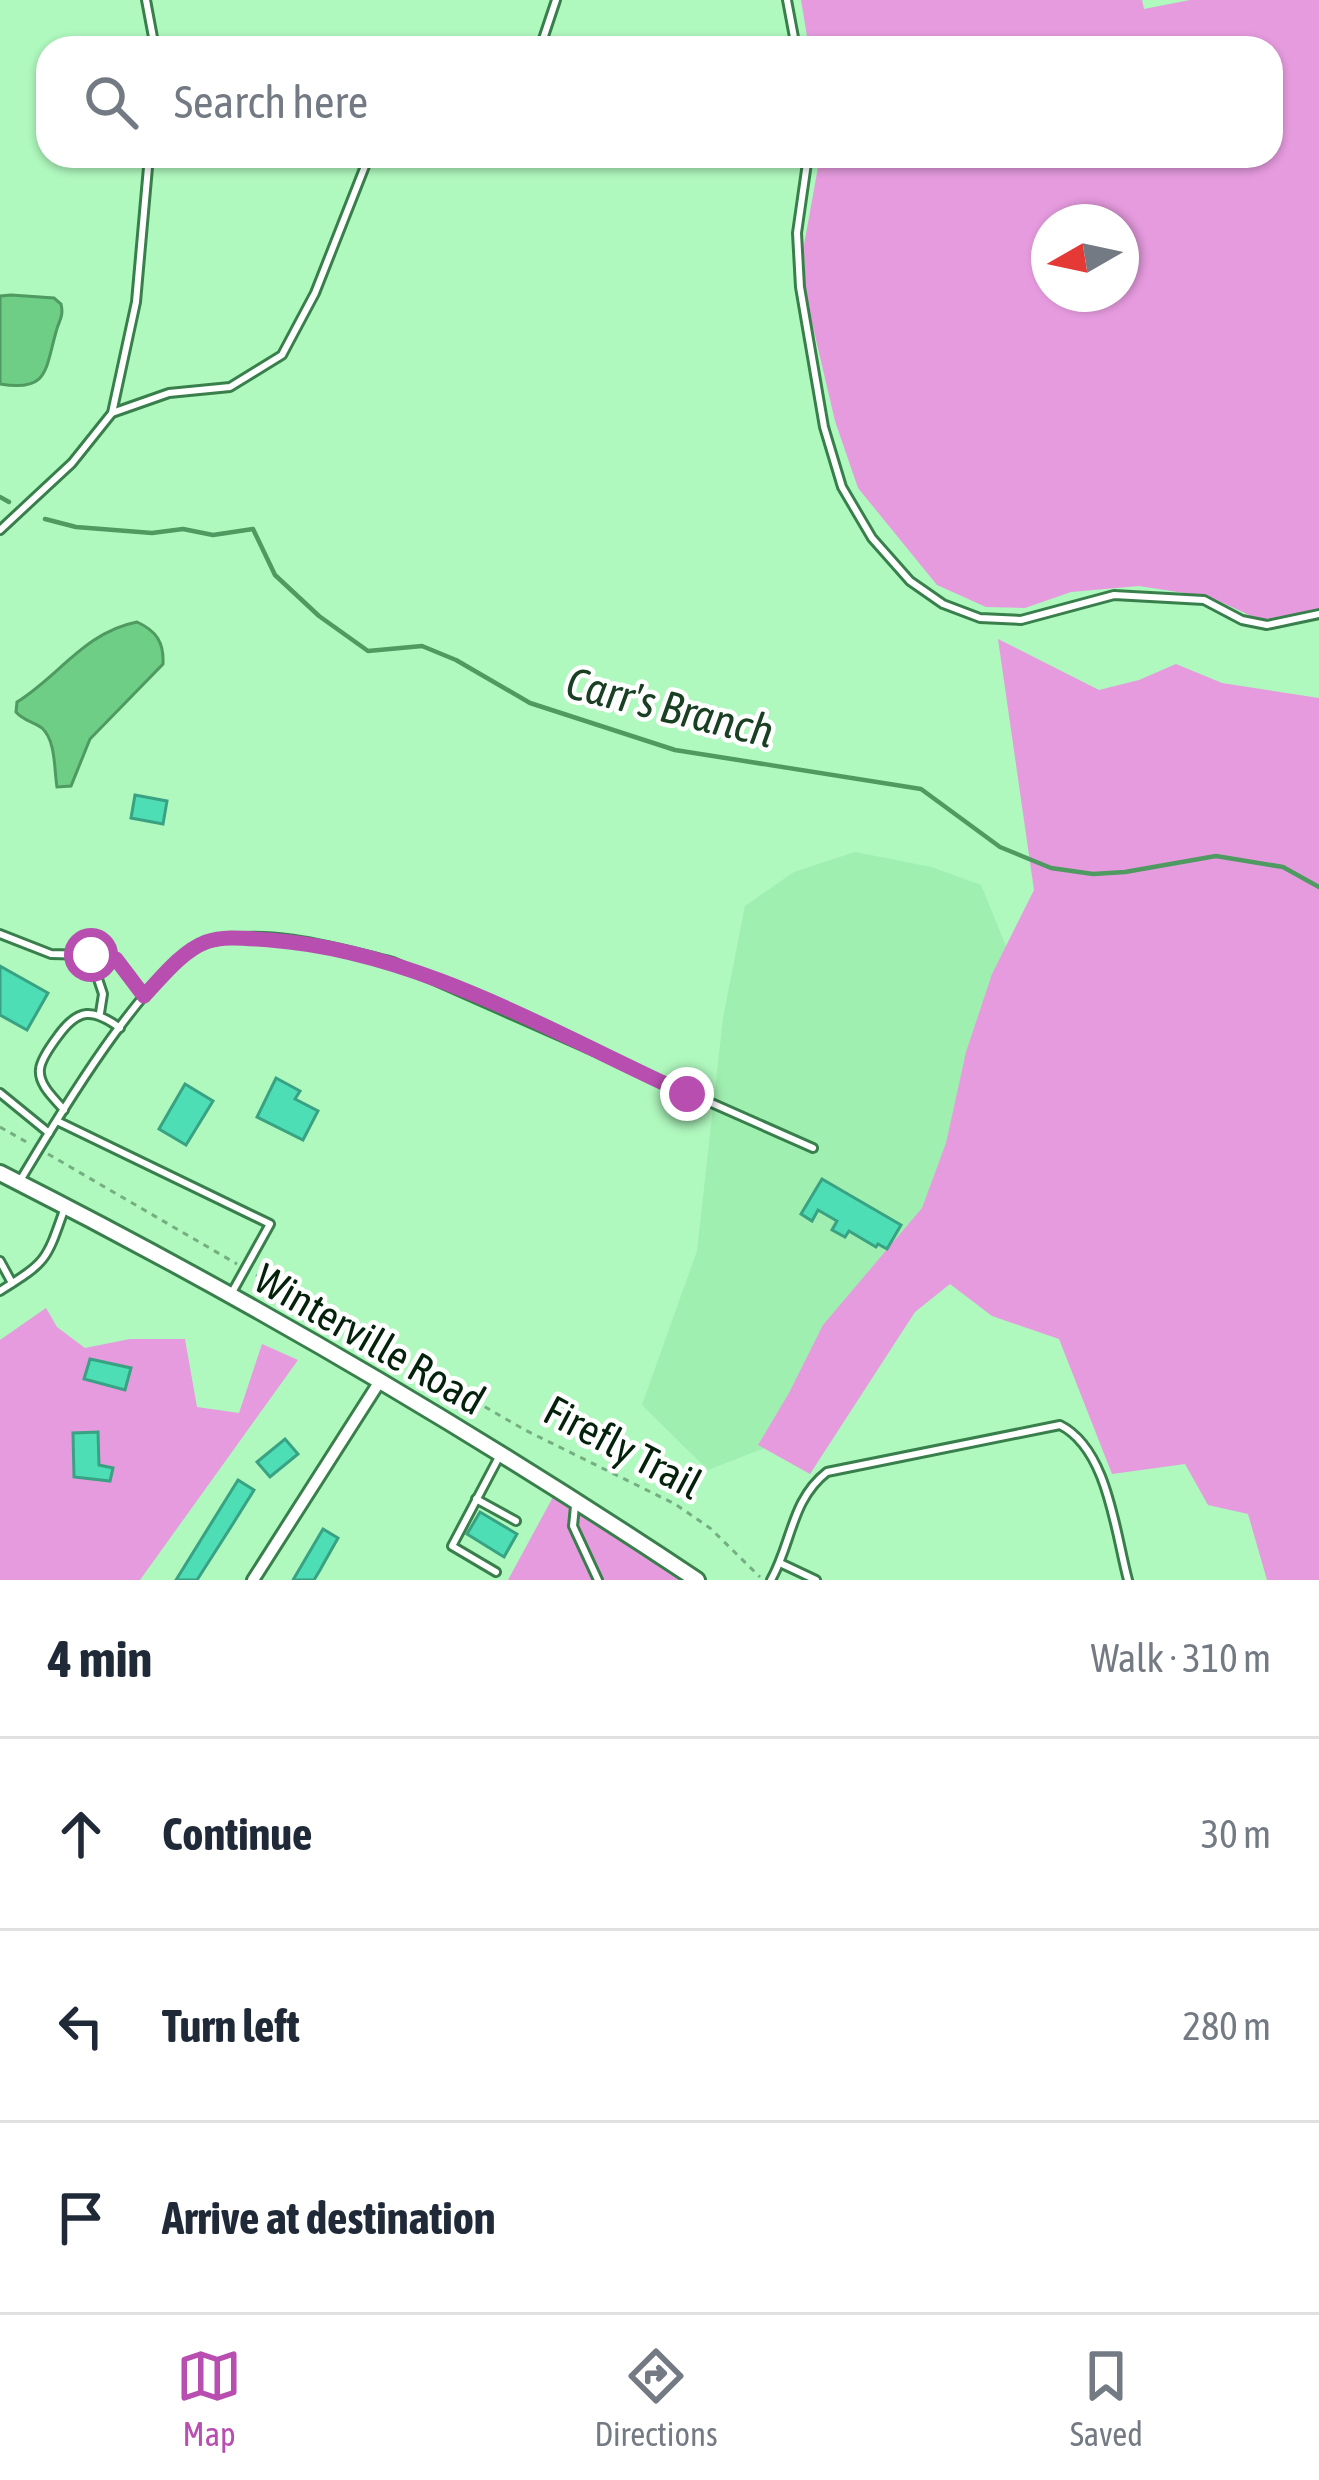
<!DOCTYPE html>
<html lang="en">
<head>
<meta charset="utf-8">
<style>
  body { margin:0; font-family:"Asap Condensed",sans-serif; background:#f2f2f3; color:#1f2937 }
  .compass { position:absolute; left:1031px; top:204px; width:108px; height:108px; border-radius:50%; background:#fff; box-shadow:0 3px 9px #0004; rotate:261deg }
  .stop { position:absolute; width:36px; height:36px; margin:-27px; border:9px solid #b74eb0; border-radius:50%; background:#fff }
  .stop.end { background:#b74eb0; border-color:#fff; box-shadow:0 3px 12px #0008 }
  .list { margin:0; padding:0; list-style:none }
  h2 { display:flex; justify-content:space-between; align-items:center; height:156px; margin:0; padding:0 48px; font-size:51px }
  h2 small { font-size:39px; font-weight:400; color:#747a83 }
  .list li { display:grid; grid-template-columns:78px 1fr auto; gap:36px; align-items:center; box-sizing:border-box; height:192px; padding:0 48px; border-top:3px solid #e0e1e3 }
  .list b { display:block; font-size:45px; white-space:nowrap }
  .list em { font-size:39px; font-style:normal; color:#747a83 }
  .icon { flex:none; width:66px; height:66px; fill:none; stroke:currentColor; stroke-width:2; stroke-linecap:round; stroke-linejoin:round }
  .map { position:relative; flex:none; width:1319px; height:1580px; overflow:hidden }
  .search { position:absolute; background:#fff; box-shadow:0 3px 9px #0004; left:36px; right:36px; top:36px; height:132px; display:flex; align-items:center; gap:30px; box-sizing:border-box; padding:0 42px; border-radius:36px; color:#747a83; font-size:45px }
  .sheet { height:732px; background:#fff }
  nav { display:flex; justify-content:space-around; align-items:center; box-sizing:border-box; height:168px; border-top:3px solid #e0e1e3; background:#fff; font-size:33px; color:#747a83 }
  nav a { display:grid; justify-items:center; gap:6px }
  nav .on { color:#b74eb0 }
  .map>svg:first-child { display:block }
  .built { fill:#9fefb0 }
  .green { fill:#e69bdf; fill-rule:evenodd }
  .water { fill:#6ece86; stroke:#4e9a61; stroke-width:3 }
  .lines { fill:none; stroke-linecap:round; stroke-linejoin:round }
  .stream { stroke:#4e9a61; stroke-width:4.5 }
  .building { fill:#4ddeb5; stroke:#38a283; stroke-width:3 }
  .service-casing { stroke:#387f4c; stroke-width:12 }
  .minor-casing { stroke:#387f4c; stroke-width:16 }
  .tertiary-casing { stroke:#387f4c; stroke-width:20 }
  .path { stroke:#74ae81; stroke-width:3; stroke-dasharray:6 6; stroke-linecap:butt }
  .service { stroke:#fff; stroke-width:6 }
  .minor { stroke:#fff; stroke-width:10 }
  .tertiary { stroke:#fff; stroke-width:14 }
  .route { stroke:#b74eb0; stroke-width:15 }
  .labels { text-anchor:middle; dominant-baseline:central; stroke-width:9; stroke-linejoin:round; paint-order:stroke }
  .street-label { font-size:42px; fill:#04210c; stroke:#fff }
  .water-label { font-size:45px; font-style:italic; fill:#194023; stroke:#fff }
</style>
</head>
<body>
<div class="map">
<svg width="1319" height="1580" viewBox="0 0 1319 1580">
  <rect width="100%" height="100%" fill="#aff8be"/>
  <polygon class="built" points="855,852 931,867 981,885 1008,951 932,1208 770,1446 708,1470 642,1405 697,1251 723,1018 745,906 794,872"/>
  <g class="green">
    <path d="M 801,0 L 1142,0 L 1144,9 L 1190,0 L 1319,0 L 1319,610 L 1260,620 L 1210,597 L 1139,586 L 1071,592 L 1025,608 L 986,607 L 937,585 L 858,488 L 835,421 L 805,293 L 804,245 L 820,156 L 1271,156 L 1271,48 L 809,48 ZM 1121,222 L 1121,294 L 1049,294 L 1049,222 Z"/>
    <polygon points="998,639 1099,690 1139,680 1176,664 1222,683 1319,698 1319,1580 1267,1580 1248,1514 1208,1505 1185,1464 1112,1474 1059,1339 992,1316 950,1284 915,1312 810,1474 758,1445 789,1393 823,1325 922,1208 946,1143 966,1052 992,974 1034,890"/>
    <polygon points="46,1308 57,1327 85,1348 130,1339 185,1339 197,1407 239,1413 262,1344 298,1360 140,1580 0,1580 0,1340"/>
    <polygon points="553,1497 680,1580 508,1580"/>
  </g>
  <g class="water">
    <path d="M 11,295 L 54,298 L 61,304 C 64,317 59,320 56,332 C 45,371 48,392 0,384 L 0,296 Z"/>
    <path d="M 137,622 C 157,631 164,643 163,664 L 90,739 L 71,786 L 57,787 C 54,769 56,741 42,728 C 32,721 24,721 16,712 L 17,702 C 59,676 85,632 137,622 Z"/>
  </g>
  <g class="lines">
    <g class="stream">
      <polyline points="0,497 9,502"/>
      <polyline points="45,519 76,527 152,533 183,529 213,535 253,529 275,575 319,616 368,651 422,646 456,660 530,703 675,750 921,789 1000,847 1051,868 1093,874 1125,872 1216,856 1283,867 1319,887"/>
    </g>
  </g>
  <g class="building">
    <polygon points="135,795 167,801 163,824 131,818"/>
    <polygon points="0,966 48,993 27,1030 0,1015"/>
    <polygon points="276,1078 300,1091 295,1099 318,1111 303,1140 257,1117"/>
    <polygon points="185,1084 213,1101 186,1145 159,1129"/>
    <polygon points="822,1179 901,1225 887,1249 878,1244 876,1247 849,1231 845,1237 832,1230 837,1221 818,1210 812,1221 801,1214"/>
    <polygon points="90,1359 131,1368 125,1390 84,1379"/>
    <polygon points="98,1432 99,1465 113,1468 110,1481 74,1477 73,1433"/>
    <polygon points="285,1439 298,1454 270,1477 257,1462"/>
    <polygon points="238,1480 254,1490 229,1530 197,1580 176,1580"/>
    <polygon points="480,1512 517,1534 504,1557 467,1534"/>
    <polygon points="323,1529 338,1538 320,1570 314,1580 293,1580"/>
  </g>
  <g class="lines">
    <g class="service-casing">
      <g id="service">
        <polyline points="146,0 155,48"/>
        <polyline points="787,0 796,48"/>
        <polyline points="540,48 556,0"/>
        <polyline points="808,156 797,233 800,287 824,427 842,487 872,538 910,581 943,604 980,618 1021,620 1114,595 1204,600 1242,620 1267,625 1319,614"/>
        <polyline points="112,413 169,393 230,387 282,355 315,293 369,156"/>
        <polyline points="0,530 72,463 112,413 136,302 149,156"/>
        <polyline points="0,934 51,954 90,955 103,994 100,1013"/>
        <polyline points="90,955 116,960 144,996"/>
        <polyline points="0,1093 49,1133"/>
        <path d="M 64,1110 C 55,1099 38,1085 40,1069 C 41,1059 52,1044 58,1036 C 78,1008 93,1008 120,1028"/>
        <polyline points="57,1121 270,1224 230,1296"/>
        <path d="M 21,1179 C 53,1126 152,956 210,942 C 268,927 337,948 393,962 L 813,1148"/>
        <polyline points="0,1261 12,1283"/>
        <path d="M 0,1291 C 46,1262 46,1262 64,1210"/>
        <polyline points="476,1499 516,1521"/>
        <polyline points="575,1506 573,1526 598,1580"/>
        <polyline points="780,1563 816,1580"/>
        <polyline points="496,1572 452,1546 499,1457"/>
        <path d="M 771,1580 C 792,1543 791,1500 827,1472 L 1060,1425 C 1108,1449 1115,1532 1128,1580"/>
      </g>
    </g>
    <g class="minor-casing">
      <polyline id="minor" points="253,1580 380,1381"/>
    </g>
    <g class="tertiary-casing">
      <path id="tertiary" d="M 0,1173 C 240,1294 473,1431 697,1580"/>
    </g>
    <g class="path">
      <polyline points="0,1127 30,1144"/>
      <polyline points="48,1154 237,1264"/>
      <polyline points="256,1275 525,1430 675,1504 710,1528 760,1577"/>
    </g>
    <use href="#service" class="service"/>
    <use href="#minor" class="minor"/>
    <use href="#tertiary" class="tertiary"/>
  </g>
  <g class="lines">
    <path class="route" d="M 91,955 L 116,959 L 144,996 C 161,978 182,951 206,942 C 226,935 249,939 270,940 C 418,951 553,1033 687,1094"/>
  </g>
  <g class="labels">
    <g class="street-label">
      <text transform="translate(370 1339) rotate(30)">Winterville Road</text>
      <text transform="translate(623 1447) rotate(28)">Firefly Trail</text>
    </g>
    <g class="water-label">
      <text transform="translate(670 707) rotate(14)">Carr's Branch</text>
    </g>
  </g>
</svg>
<svg class="compass" viewBox="-18 -18 36 36"><path d="M0-13l5 13h-10z" fill="#e53935"/><path d="M0 13l5-13h-10z" fill="#747a83"/></svg>
<div class="stop" style="left:91px;top:955px"></div>
<div class="stop end" style="left:687px;top:1094px"></div>
<div class="search"><svg class="icon" aria-label="search" viewBox="0 0 24 24"><circle cx="10" cy="10" r="6"/><path d="M15 15l6 6"/></svg>Search here</div>
</div>
<section class="sheet">
<h2>4 min<small>Walk · 310 m</small></h2>
<ul class="list">
<li><svg class="icon" aria-label="ahead" viewBox="0 0 24 24"><path d="M12 20V5M6 11l6-6 6 6"/></svg><div><b>Continue</b></div><em>30 m</em></li>
<li><svg class="icon" aria-label="left" viewBox="0 0 24 24"><path d="M17 20v-9H6M10 6l-5 5 5 5"/></svg><div><b>Turn left</b></div><em>280 m</em></li>
<li><svg class="icon" aria-label="arrive" viewBox="0 0 24 24"><path d="M6 21V4h12l-3 4 3 4H6"/></svg><div><b>Arrive at destination</b></div></li>
</ul>
</section>
<nav>
<a class="on"><svg class="icon" aria-label="map" viewBox="0 0 24 24"><path d="M3 6l6-2 6 2 6-2v14l-6 2-6-2-6 2zM9 4v14M15 6v14"/></svg>Map</a>
<a><svg class="icon" aria-label="directions" viewBox="0 0 24 24"><path d="M12 3l9 9-9 9-9-9zM9 14v-3h6M13 9l2 2-2 2"/></svg>Directions</a>
<a><svg class="icon" aria-label="saved" viewBox="0 0 24 24"><path d="M7 4h10v16l-5-4-5 4z"/></svg>Saved</a>
</nav>
</body>
</html>
